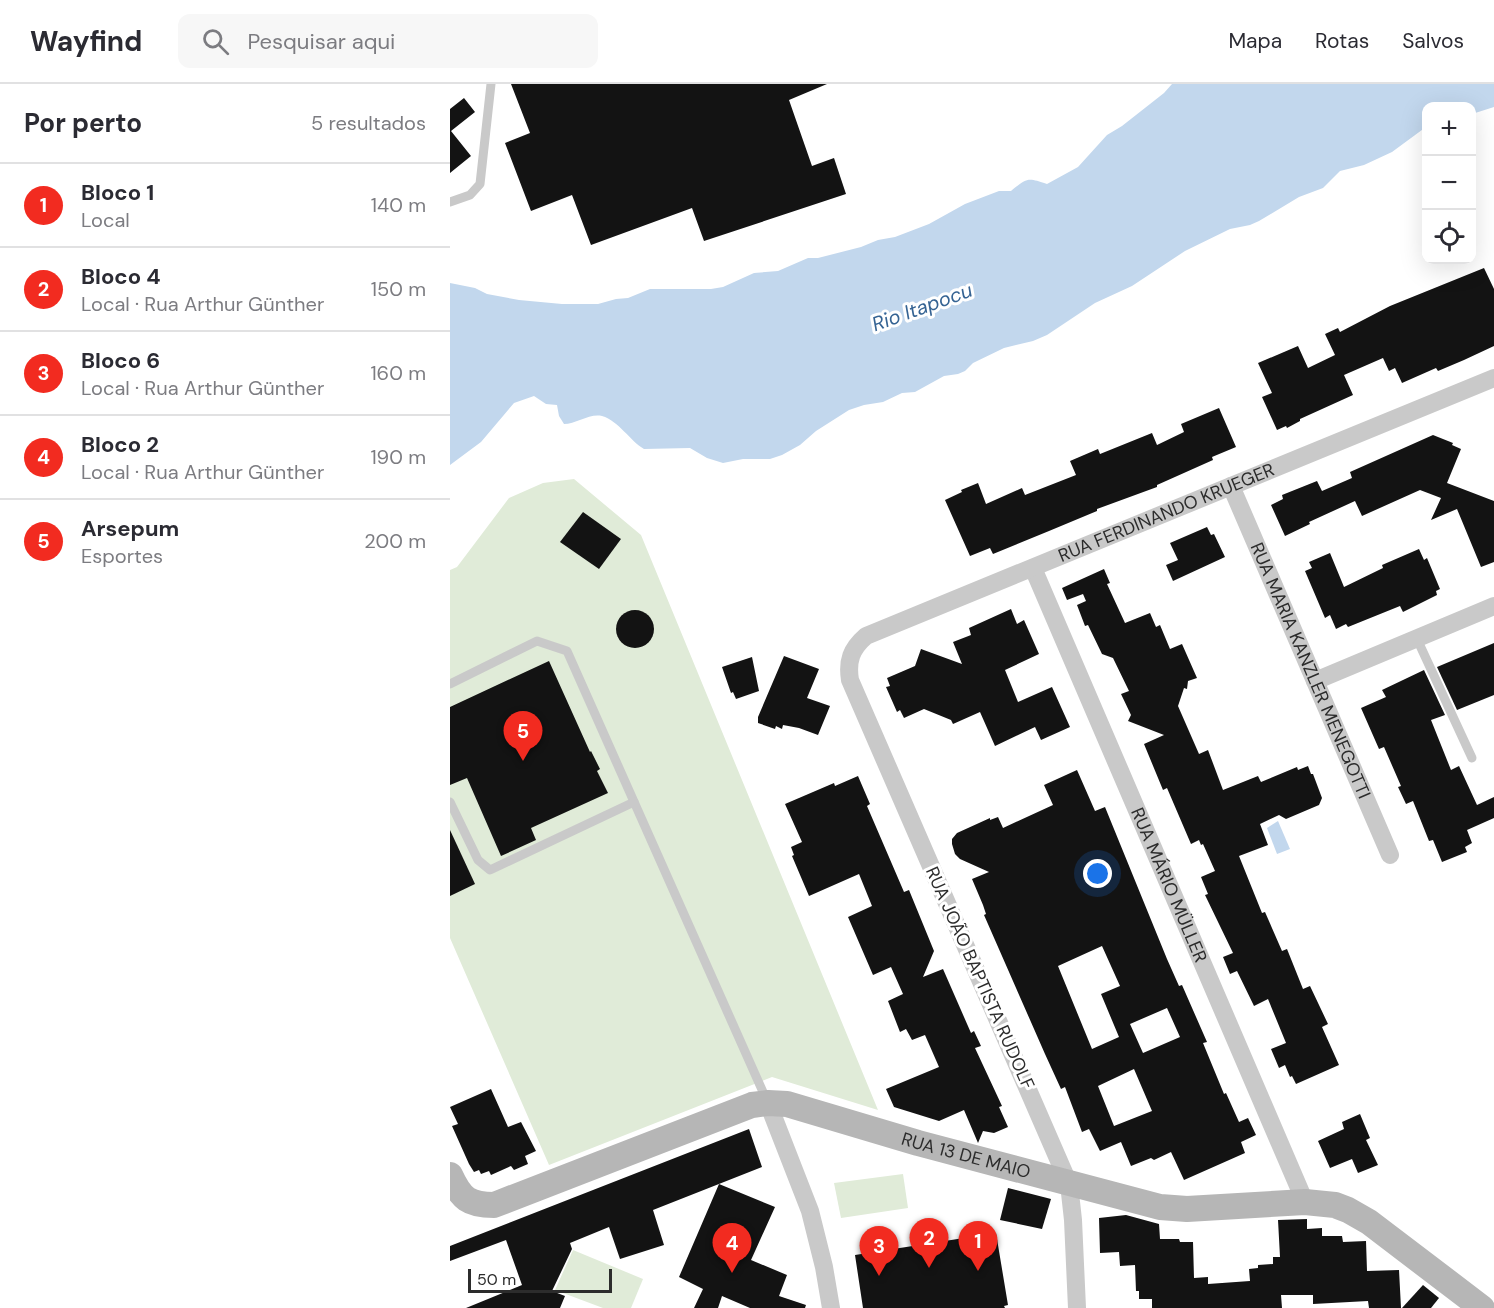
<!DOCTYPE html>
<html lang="pt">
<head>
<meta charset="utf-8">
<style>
  body { margin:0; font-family:"DM Sans",sans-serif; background:#f7f7f7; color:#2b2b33 }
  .controls { position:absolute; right:18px; top:18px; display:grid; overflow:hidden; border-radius:12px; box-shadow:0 6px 24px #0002 }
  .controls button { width:54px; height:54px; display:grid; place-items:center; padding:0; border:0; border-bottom:2px solid #e1e1e2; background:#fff; color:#2b2b33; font:30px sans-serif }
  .scale { position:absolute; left:18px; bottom:15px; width:144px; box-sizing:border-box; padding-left:6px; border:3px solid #2c2c2c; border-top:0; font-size:16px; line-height:21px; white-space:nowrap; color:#2c2c2c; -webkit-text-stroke:4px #fff; paint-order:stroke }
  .you { position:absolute; left:648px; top:790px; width:21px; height:21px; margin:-15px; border:4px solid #fff; border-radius:50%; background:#1a73e8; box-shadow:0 0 0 9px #1a73e833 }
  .badge { display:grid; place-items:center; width:39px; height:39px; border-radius:50%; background:#f22b20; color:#fff; font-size:20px; font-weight:700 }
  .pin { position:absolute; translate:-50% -50px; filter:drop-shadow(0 2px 3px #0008) }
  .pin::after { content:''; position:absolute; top:32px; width:21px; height:18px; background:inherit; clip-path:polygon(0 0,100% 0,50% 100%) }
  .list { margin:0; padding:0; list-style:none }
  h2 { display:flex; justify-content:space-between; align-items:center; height:78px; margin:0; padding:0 24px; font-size:26px }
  h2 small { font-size:20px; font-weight:400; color:#7c7c81 }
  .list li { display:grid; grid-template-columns:39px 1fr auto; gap:18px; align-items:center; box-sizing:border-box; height:84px; padding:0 24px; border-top:2px solid #e1e1e2 }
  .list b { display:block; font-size:22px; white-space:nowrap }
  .list p { margin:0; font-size:20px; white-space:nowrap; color:#7c7c81 }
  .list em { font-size:20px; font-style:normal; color:#7c7c81 }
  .icon { flex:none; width:33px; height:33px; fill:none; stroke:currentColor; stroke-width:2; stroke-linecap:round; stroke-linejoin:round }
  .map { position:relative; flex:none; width:1044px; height:1224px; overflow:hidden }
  header { display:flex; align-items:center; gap:36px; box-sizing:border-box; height:84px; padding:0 30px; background:#fff; border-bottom:2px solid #e1e1e2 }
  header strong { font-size:28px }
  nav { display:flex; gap:33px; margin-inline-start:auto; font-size:21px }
  .search { width:420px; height:54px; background:#f7f7f7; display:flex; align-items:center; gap:15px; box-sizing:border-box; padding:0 21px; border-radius:12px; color:#7c7c81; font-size:22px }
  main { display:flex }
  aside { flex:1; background:#fff }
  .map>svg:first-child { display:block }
  .green { fill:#e0ebd8 }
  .water { fill:#c2d7ed }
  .building { fill:#131313; fill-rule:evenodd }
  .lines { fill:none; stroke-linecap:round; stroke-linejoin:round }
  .lane { stroke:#c9c9c9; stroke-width:9 }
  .street { stroke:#c9c9c9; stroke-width:18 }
  .secondary { stroke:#b6b6b6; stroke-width:26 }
  .labels { text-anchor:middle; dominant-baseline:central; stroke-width:6; stroke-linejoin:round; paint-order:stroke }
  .street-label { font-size:18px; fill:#2c2c2c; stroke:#fff }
  .water-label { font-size:20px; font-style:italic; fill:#356393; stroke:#fff }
</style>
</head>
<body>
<header>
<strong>Wayfind</strong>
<div class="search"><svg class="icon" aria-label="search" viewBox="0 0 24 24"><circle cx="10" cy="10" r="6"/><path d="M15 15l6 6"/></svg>Pesquisar aqui</div>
<nav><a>Mapa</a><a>Rotas</a><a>Salvos</a></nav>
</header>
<main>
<aside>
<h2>Por perto<small>5 resultados</small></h2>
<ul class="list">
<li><span class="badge">1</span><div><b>Bloco 1</b><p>Local</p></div><em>140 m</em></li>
<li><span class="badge">2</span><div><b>Bloco 4</b><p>Local · Rua Arthur Günther</p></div><em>150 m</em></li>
<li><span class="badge">3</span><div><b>Bloco 6</b><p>Local · Rua Arthur Günther</p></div><em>160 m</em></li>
<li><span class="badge">4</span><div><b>Bloco 2</b><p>Local · Rua Arthur Günther</p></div><em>190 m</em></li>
<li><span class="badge">5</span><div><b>Arsepum</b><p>Esportes</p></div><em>200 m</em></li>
</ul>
</aside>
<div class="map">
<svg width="1044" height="1224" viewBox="0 0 1044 1224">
  <rect width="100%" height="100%" fill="#fff"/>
  <g class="green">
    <polygon points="124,395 191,451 428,1026 322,993 99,1081 0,854 0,486 7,483 59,414 93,399"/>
    <polygon points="453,1090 458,1124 391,1134 384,1099"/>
    <polygon points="123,1166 193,1195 181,1224 153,1224 105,1206"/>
  </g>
  <g class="water">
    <path d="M 722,0 L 1044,0 L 1044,23 L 1022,30 L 1022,22 L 976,22 L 976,43 L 942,68 L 914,81 L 890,87 L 873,104 L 849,113 L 809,137 L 800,141 L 780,145 L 735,167 L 682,202 L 645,219 L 597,251 L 583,257 L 554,264 L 523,279 L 515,287 L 508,290 L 494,292 L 465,308 L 452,309 L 433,318 L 414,321 L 399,326 L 366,347 L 350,361 L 332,371 L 320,375 L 293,375 L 273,379 L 257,374 L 240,364 L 194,365 C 180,357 169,337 152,332 C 140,329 126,340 114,340 L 109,332 L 107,321 L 96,320 L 84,312 L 64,319 L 31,358 L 0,381 L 0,199 L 25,204 L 37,210 L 69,216 L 112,220 L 148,220 L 166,215 L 178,214 L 200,205 L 261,205 L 273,203 L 304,189 L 328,187 L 358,174 L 368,174 L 411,163 L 428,156 L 445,153 L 479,140 L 515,120 L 549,107 L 561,107 C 577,94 577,93 597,100 L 628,83 L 657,51 L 672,42 L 714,9 Z"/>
    <polygon points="828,737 840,765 827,770 817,744"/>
  </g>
  <g class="building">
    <polygon points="61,0 377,0 339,16 362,82 384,74 396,110 254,157 242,124 141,161 122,111 81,127 55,59 80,49"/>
    <polygon points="14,14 25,28 1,47 21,72 0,89 0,25"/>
    <polygon points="1034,184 1044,205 1044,262 1014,276 988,287 986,284 952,299 945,284 939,287 933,274 894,291 903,311 850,335 850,337 837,344 836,342 827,346 812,313 822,309 808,279 848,262 858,284 885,271 875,250 888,244 890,248 940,222"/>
    <polygon points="769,324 786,363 762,373 763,376 707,401 707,403 647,425 647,427 599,447 543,470 540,464 520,472 495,416 512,408 511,406 528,399 536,420 572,404 575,411 626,391 620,377 648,365 650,370 702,349 707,361 734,348 731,340"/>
    <polygon points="983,351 1003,359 1002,361 1011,365 997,399 1044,417 1044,478 1031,483 1007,425 981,436 991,414 970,406 912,432 905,417 859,438 860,440 835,452 821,421 833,415 832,411 867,397 872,407 902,394 900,388"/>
    <polygon points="133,428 171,455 149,485 110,458"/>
    <polygon points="757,443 761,451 764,450 775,473 723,497 716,481 728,476 720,459"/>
    <polygon points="969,465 974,476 977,474 990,505 986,507 987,511 953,528 950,522 898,543 896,540 886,545 880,531 875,534 855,487 862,484 859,478 880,469 894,503 933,484 932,481"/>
    <polygon points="654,485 660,499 657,500 675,539 700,529 706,543 710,541 720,565 732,560 747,594 738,597 737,605 734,604 728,622 749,670 758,666 773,706 808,692 811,698 847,683 848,686 858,682 861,690 863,690 872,714 869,721 836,735 829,731 810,740 818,761 789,772 812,829 815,828 832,867 837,865 853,905 860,902 878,940 872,943 889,981 846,1000 842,992 840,993 835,981 829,984 821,965 836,959 818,915 804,922 787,887 780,890 773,873 783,869 755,811 758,810 751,793 765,787 753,760 751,761 749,756 741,760 717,704 713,706 694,660 714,651 678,637 681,631 671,610 679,607 663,574 652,570 638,541 635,542 627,521 636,517 633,510 617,516 612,504"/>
    <polygon points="561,525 567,540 574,536 589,570 555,586 568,618 602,603 620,643 591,656 585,643 545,662 530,628 503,640 501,636 474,625 454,634 450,626 447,628 436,603 440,602 437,594 465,582 471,565 512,580 503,558 521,551 519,544"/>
    <circle cx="185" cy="545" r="19"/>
    <polygon points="1044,559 1044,611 1007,626 987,583"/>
    <polygon points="334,572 369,585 357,614 380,622 368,651 349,644 333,641 332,645 326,642 325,645 308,639 308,633"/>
    <polygon points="302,573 309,607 286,615 283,608 281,609 272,583"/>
    <polygon points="99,577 140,668 141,667 150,685 147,687 158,709 81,744 86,756 51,772 17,694 0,701 0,623"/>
    <polygon points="974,586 995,631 981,636 1001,686 1009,682 1027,721 1044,713 1044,734 1017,746 1022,759 1015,763 1017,768 992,778 983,756 979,757 963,717 956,720 948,703 951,702 934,663 929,665 911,624 936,613 932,606"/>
    <path d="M 627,686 L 645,727 L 655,723 L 717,875 L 729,902 L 732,901 L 757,958 L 753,959 L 774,1010 L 776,1009 L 789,1038 L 798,1034 L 806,1051 L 791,1058 L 795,1069 L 734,1096 L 721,1068 L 704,1076 L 701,1074 L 681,1082 L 671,1058 L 650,1067 L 639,1045 L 632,1048 L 615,1003 L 611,1005 L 595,970 L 534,831 L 536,830 L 533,821 L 522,795 L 539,788 L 510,775 L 505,770 L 502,760 L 502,755 L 507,749 L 540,734 L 540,736 L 548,733 L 553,744 L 603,721 L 594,701 ZM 652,862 L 670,902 L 651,910 L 669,953 L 642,965 L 608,882 ZM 717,924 L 730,953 L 693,969 L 680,940 ZM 684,985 L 702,1027 L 664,1042 L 648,1002 Z"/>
    <polygon points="408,692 420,720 417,722 454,808 459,806 484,867 473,893 493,885 521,949 524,947 531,962 525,964 552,1022 549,1023 558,1043 544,1049 533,1047 528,1059 514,1026 489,1037 444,1023 436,1005 489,983 475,951 462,956 456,945 450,948 438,917 453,910 441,883 423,891 398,833 422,822 409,790 359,812 342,772 344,771 341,763 352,758 335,720 384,699 385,702"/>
    <polygon points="0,746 25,800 0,812"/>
    <polygon points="41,1005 58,1043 71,1038 86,1067 75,1072 78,1080 64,1086 61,1082 41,1091 39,1087 31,1090 29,1086 24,1088 19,1080 2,1042 8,1040 0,1023"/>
    <polygon points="910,1030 920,1054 916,1056 928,1081 908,1089 902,1075 880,1084 868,1057 894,1045 892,1038"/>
    <polygon points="299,1045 312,1083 203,1126 214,1161 170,1175 159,1143 120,1159 122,1165 102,1207 115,1212 110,1224 16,1224 72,1201 56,1156 0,1177 0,1162"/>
    <polygon points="269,1100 325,1123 301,1176 337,1191 329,1212 356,1221 355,1224 300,1224 272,1212 268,1224 244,1224 253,1205 229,1193"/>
    <polygon points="558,1104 601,1115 592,1145 550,1136"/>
    <polygon points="676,1131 709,1140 710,1155 729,1155 730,1158 743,1158 744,1194 758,1193 758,1200 800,1197 799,1185 808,1184 808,1181 823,1180 823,1173 830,1173 828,1136 857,1135 857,1145 872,1144 872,1152 892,1152 893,1158 916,1157 917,1187 949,1186 951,1224 919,1224 918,1217 863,1220 863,1211 831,1211 832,1224 702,1224 702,1215 689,1215 689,1207 686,1207 685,1181 670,1182 669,1168 650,1169 649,1134"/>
    <polygon points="546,1149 558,1221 554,1222 555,1224 413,1224 405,1171"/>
    <polygon points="973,1201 989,1214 981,1224 952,1224"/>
  </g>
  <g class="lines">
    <g class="lane">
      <polyline points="0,118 20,111 30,100 41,0"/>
      <polyline points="967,555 1022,674"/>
      <polyline points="0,600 87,557 117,567 317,1017"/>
      <polyline points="0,718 28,776 40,786 184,718"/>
    </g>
    <g class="street">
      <path id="s1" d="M 781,402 L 940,771"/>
      <path id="s2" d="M 583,484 L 855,1118"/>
      <polyline points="865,597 1044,522"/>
      <polyline points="318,1019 360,1127 374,1183 381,1224"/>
      <path id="s3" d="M 627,1224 L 623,1136 L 619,1100 L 400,596 C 397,577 401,565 416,552 L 1044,294"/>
    </g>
    <path class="secondary" id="s4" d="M 0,1091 C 11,1115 19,1121 44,1121 L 302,1021 L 318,1019 L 337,1020 L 468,1059 L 710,1123 L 737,1125 L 855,1118 L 885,1121 L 898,1126 L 919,1138 L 1032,1224"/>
  </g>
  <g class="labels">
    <g class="street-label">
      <text stroke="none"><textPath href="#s3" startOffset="1048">RUA FERDINANDO KRUEGER</textPath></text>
      <text stroke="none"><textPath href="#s1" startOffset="201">RUA MARIA KANZLER MENEGOTTI</textPath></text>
      <text stroke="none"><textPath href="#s2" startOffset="345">RUA MÁRIO MÜLLER</textPath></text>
      <text transform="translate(530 894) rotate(66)">RUA JOÃO BAPTISTA RUDOLF</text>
      <text stroke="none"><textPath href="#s4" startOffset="556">RUA 13 DE MAIO</textPath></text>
    </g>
    <g class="water-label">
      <text transform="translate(472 223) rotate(-20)">Rio Itapocu</text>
    </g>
  </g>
</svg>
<div class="controls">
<button>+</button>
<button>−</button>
<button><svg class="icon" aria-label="locate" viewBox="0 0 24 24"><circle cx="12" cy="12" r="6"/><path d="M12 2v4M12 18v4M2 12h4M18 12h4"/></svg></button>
</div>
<div class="scale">50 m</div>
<div class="you"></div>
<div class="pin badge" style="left:528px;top:1187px">1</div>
<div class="pin badge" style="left:479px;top:1184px">2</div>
<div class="pin badge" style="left:429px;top:1192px">3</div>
<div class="pin badge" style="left:282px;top:1189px">4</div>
<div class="pin badge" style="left:73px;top:677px">5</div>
</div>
</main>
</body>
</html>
